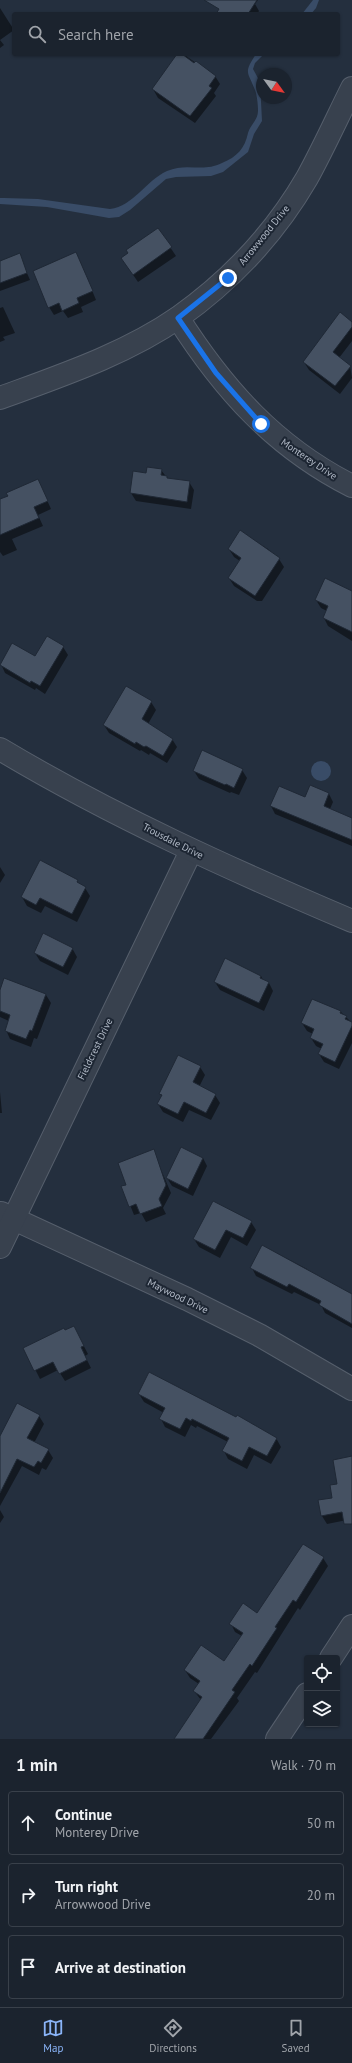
<!DOCTYPE html>
<html lang="en">
<head>
<meta charset="utf-8">
<style>
  body { margin:0; font-family:"PT Sans",sans-serif; background:#282f3a; color:#f1f3f6 }
  .controls { position:absolute; right:12px; bottom:12px; display:grid; overflow:hidden; border-radius:4px; box-shadow:0 1px 3px #0004 }
  .controls button { width:36px; height:36px; display:grid; place-items:center; padding:0; border:0; border-bottom:1px solid #39404a; background:#1b232e; color:#f1f3f6; font:20px sans-serif }
  .compass { position:absolute; left:256px; top:68px; width:36px; height:36px; border-radius:50%; background:#1b232e; box-shadow:0 1px 3px #0004; rotate:123deg }
  .stop { position:absolute; width:12px; height:12px; margin:-9px; border:3px solid #1a73e8; border-radius:50%; background:#fff }
  .stop.end { background:#1a73e8; border-color:#fff; box-shadow:0 1px 4px #0008 }
  .list { margin:0; padding:0; list-style:none }
  h2 { display:flex; justify-content:space-between; align-items:center; height:52px; margin:0; padding:0 16px; font-size:17px }
  h2 small { font-size:13px; font-weight:400; color:#a0a4aa }
  .list li { display:grid; grid-template-columns:26px 1fr auto; gap:12px; align-items:center; box-sizing:border-box; height:64px; margin:0 8px 8px; padding:0 8px; border:1px solid #39404a; border-radius:4px }
  .list b { display:block; font-size:15px; white-space:nowrap }
  .list p { margin:0; font-size:13px; white-space:nowrap; color:#a0a4aa }
  .list em { font-size:13px; font-style:normal; color:#a0a4aa }
  .icon { flex:none; width:22px; height:22px; fill:none; stroke:currentColor; stroke-width:2; stroke-linecap:round; stroke-linejoin:round }
  .map { position:relative; flex:none; width:352px; height:1739px; overflow:hidden }
  .search { position:absolute; background:#1b232e; box-shadow:0 1px 3px #0004; left:12px; right:12px; top:12px; height:44px; display:flex; align-items:center; gap:10px; box-sizing:border-box; padding:0 14px; border-radius:4px; color:#a0a4aa; font-size:15px }
  .sheet { height:268px; background:#1b232e }
  nav { display:flex; justify-content:space-around; align-items:center; box-sizing:border-box; height:56px; border-top:1px solid #39404a; background:#1b232e; font-size:11px; color:#a0a4aa }
  nav a { display:grid; justify-items:center; gap:2px }
  nav .on { color:#8ab4f8 }
  .map>svg:first-child { display:block }
  .water { fill:#394c67 }
  .shadow { fill:#0007 }
  .building { fill:#455162; stroke:#1f2835 }
  .lines { fill:none; stroke-linecap:round; stroke-linejoin:round }
  .minor-casing { stroke:#565f6c; stroke-width:24 }
  .tertiary-casing { stroke:#565f6c; stroke-width:24 }
  .minor { stroke:#38414e; stroke-width:22 }
  .tertiary { stroke:#38414e; stroke-width:22 }
  .route { stroke:#1a73e8; stroke-width:5 }
  .labels { text-anchor:middle; dominant-baseline:central; stroke-width:4; stroke-linejoin:round; paint-order:stroke }
  .street-label { font-size:10px; fill:#b4bcc9; stroke:#1d2633 }
</style>
</head>
<body>
<div class="map">
<svg width="352" height="1739" viewBox="0 0 352 1739">
  <rect width="100%" height="100%" fill="#242f3e"/>
  <g class="water">
    <polygon points="313,0 319,0 316,8 311,14 302,14"/>
    <path d="M 256,54 L 264,54 L 255,63 L 253,69 L 260,82 L 262,121 L 254,134 L 248,152 L 223,172 L 211,176 L 176,177 L 166,179 L 130,210 L 119,217 L 109,218 L 47,207 L 0,204 L 0,198 L 4,198 L 38,199 L 110,209 C 134,206 145,181 167,171 C 188,162 202,173 222,163 C 237,157 245,148 248,133 C 250,125 258,120 258,111 C 258,105 257,95 255,90 C 248,71 243,74 256,54 Z"/>
    <circle cx="321" cy="771" r="10"/>
  </g>
  <g class="shadow">
    <polygon points="224,0 258,0 255,4 259,11 257,14 217,14"/>
    <polygon points="0,8 14,30 0,40 4,45 0,48"/>
    <polygon points="178,54 183,54 215,76 220,84 214,93 216,96 195,123 158,98 153,89"/>
    <polygon points="158,229 176,256 138,282 127,266"/>
    <polygon points="19,255 30,280 0,291 0,262"/>
    <polygon points="80,261 96,300 81,307 83,312 68,318 63,311 54,315 49,307"/>
    <polygon points="3,307 15,333 3,337 5,340 0,342 0,308"/>
    <polygon points="352,323 352,341 339,358 350,366 352,378 340,394 309,370 304,362"/>
    <polygon points="161,470 168,479 189,482 194,490 191,509 136,501 131,493 147,474"/>
    <polygon points="38,480 51,509 38,515 43,526 12,539 17,550 3,556 0,552 0,500"/>
    <polygon points="241,532 268,549 279,559 284,567 262,601 257,601 234,586 229,578 240,561 234,557 229,549"/>
    <polygon points="352,592 352,641 328,626 324,618 327,611 321,608 316,600"/>
    <polygon points="63,647 68,655 45,694 36,688 35,690 5,673 1,664 35,658"/>
    <polygon points="126,687 151,702 156,710 148,724 172,739 177,747 167,763 150,753 149,755 141,750 140,751 109,733 104,725"/>
    <polygon points="242,770 247,778 239,795 231,792 230,793 199,779 194,771"/>
    <polygon points="311,786 329,794 333,802 330,809 352,819 352,846 275,814 271,806 305,799"/>
    <polygon points="0,867 5,875 0,883"/>
    <polygon points="77,881 80,885 85,888 90,896 77,922 45,906 41,913 27,906 22,897"/>
    <polygon points="72,948 77,957 68,975 40,961 35,953"/>
    <polygon points="261,976 263,980 269,983 273,991 264,1011 220,990 215,982"/>
    <polygon points="5,979 46,995 51,1003 37,1039 34,1038 31,1047 10,1039 6,1030 9,1021 0,1017 0,993"/>
    <polygon points="340,1011 352,1023 352,1043 339,1069 324,1062 319,1054 322,1049 316,1046 311,1038 313,1034 307,1031 302,1023"/>
    <polygon points="200,1067 205,1075 199,1087 215,1095 220,1103 211,1120 189,1110 183,1122 163,1112 158,1104 162,1097 160,1093"/>
    <polygon points="0,1092 2,1113 0,1113"/>
    <polygon points="153,1151 171,1193 163,1208 166,1214 146,1222 141,1213 134,1215 123,1187 127,1185"/>
    <polygon points="203,1158 207,1166 193,1196 172,1186 167,1178"/>
    <polygon points="251,1222 256,1230 247,1246 231,1237 220,1258 199,1247 194,1239"/>
    <polygon points="263,1246 307,1269 309,1272 352,1296 352,1328 325,1313 321,1305 294,1292 292,1294 256,1276 252,1268"/>
    <polygon points="65,1331 78,1335 88,1354 85,1356 91,1368 65,1381 58,1370 40,1379 25,1349"/>
    <polygon points="139,1394 276,1438 281,1447 271,1464 254,1455 247,1469 228,1459 224,1451 228,1442 197,1426 196,1428 191,1425 185,1437 165,1427 161,1419 164,1413 144,1402"/>
    <polygon points="39,1416 44,1424 34,1443 48,1450 53,1458 46,1470 42,1468 39,1475 22,1466 0,1506 0,1438"/>
    <polygon points="352,1457 352,1519 327,1524 322,1516 333,1499"/>
    <polygon points="0,1510 4,1517 0,1523"/>
    <polygon points="323,1558 328,1566 300,1610 298,1608 257,1673 255,1672 237,1698 239,1701 211,1739 175,1739 201,1700 194,1691 199,1684 190,1678 185,1670 225,1663 242,1636 235,1632 231,1624 258,1614"/>
  </g>
  <g class="building">
    <polygon points="204,0 257,0 248,14 216,14 219,9"/>
    <polygon points="177,54 182,54 194,63 196,61 216,76 209,86 212,88 190,116 152,89"/>
    <polygon points="158,228 172,247 133,275 121,258 128,253 126,250"/>
    <polygon points="76,252 93,291 77,298 79,303 62,311 59,303 48,308 33,271"/>
    <polygon points="20,253 27,273 0,283 0,261"/>
    <polygon points="340,312 352,322 352,327 333,352 351,366 335,386 303,362"/>
    <polygon points="147,467 162,469 161,475 167,476 167,478 190,481 187,502 130,493 133,471 146,473"/>
    <polygon points="38,479 48,501 34,507 39,518 0,535 0,499 8,496 6,493"/>
    <polygon points="240,530 280,558 255,596 228,578 241,558 228,549"/>
    <polygon points="325,578 352,591 352,632 323,618 328,606 315,600"/>
    <polygon points="47,636 64,646 40,686 31,681 30,683 0,665 12,643 35,656"/>
    <polygon points="126,686 152,701 142,719 173,739 163,756 146,746 144,747 136,742 135,744 103,725"/>
    <polygon points="202,750 243,769 234,788 226,784 225,785 193,771"/>
    <polygon points="310,785 329,793 324,806 352,818 352,840 270,806 279,786 305,797"/>
    <polygon points="40,860 78,880 77,882 86,887 72,914 40,898 36,905 21,897"/>
    <polygon points="43,933 73,948 63,967 34,953"/>
    <polygon points="225,958 261,976 260,978 269,982 259,1003 214,982"/>
    <polygon points="4,978 46,994 32,1031 30,1030 26,1039 5,1031 10,1015 0,1011 0,990"/>
    <polygon points="312,999 341,1011 340,1013 347,1016 345,1019 352,1022 352,1026 335,1062 318,1054 323,1044 310,1038 314,1029 301,1023"/>
    <polygon points="178,1055 201,1066 193,1082 216,1094 206,1113 184,1102 178,1114 157,1104 162,1095 159,1094"/>
    <polygon points="181,1147 203,1158 188,1189 166,1178"/>
    <polygon points="154,1149 166,1185 159,1199 162,1206 140,1214 136,1204 129,1207 121,1186 126,1185 118,1163"/>
    <polygon points="213,1201 252,1221 243,1238 226,1230 215,1250 193,1239"/>
    <polygon points="262,1245 352,1294 352,1324 319,1305 321,1301 289,1284 287,1287 250,1268"/>
    <polygon points="74,1326 84,1346 81,1347 87,1360 59,1374 53,1362 34,1371 23,1348 64,1328 65,1330"/>
    <polygon points="149,1372 236,1417 237,1415 277,1438 267,1456 249,1447 242,1461 222,1451 229,1438 192,1419 191,1421 186,1418 180,1429 159,1419 165,1408 138,1394"/>
    <polygon points="17,1403 40,1415 27,1438 49,1449 41,1463 38,1461 34,1467 17,1459 0,1493 0,1436"/>
    <polygon points="352,1456 352,1524 344,1524 342,1512 321,1516 318,1500 332,1498 330,1485 337,1484 333,1460"/>
    <polygon points="303,1544 324,1557 296,1602 293,1600 275,1627 277,1628 252,1666 250,1664 232,1690 235,1692 203,1739 174,1739 202,1697 193,1691 200,1681 184,1670 201,1645 224,1661 243,1633 229,1624 243,1603 257,1613"/>
  </g>
  <g class="lines">
    <g class="minor-casing">
      <g id="minor">
        <path d="M 178,318 C 224,390 275,447 352,486"/>
        <path d="M 0,398 C 60,376 126,354 179,317 C 231,280 275,233 307,178 C 323,149 337,118 352,88"/>
        <polyline points="1,1213 187,1299 259,1335 352,1389"/>
        <polyline points="0,1247 191,851"/>
        <polyline points="331,1658 352,1626"/>
        <polyline points="277,1739 307,1694"/>
      </g>
    </g>
    <g class="tertiary-casing">
      <path id="tertiary" d="M 0,749 C 112,816 232,870 352,921"/>
    </g>
    <use href="#minor" class="minor"/>
    <use href="#tertiary" class="tertiary"/>
  </g>
  <g class="lines">
    <polyline class="route" points="228,278 178,318 216,373 261,424"/>
  </g>
  <g class="labels">
    <g class="street-label">
      <text transform="translate(264 235) rotate(-51)">Arrowwood Drive</text>
      <text transform="translate(309 459) rotate(34)">Monterey Drive</text>
      <text transform="translate(173 841) rotate(27)">Trousdale Drive</text>
      <text transform="translate(95 1049) rotate(-64)">Fieldcrest Drive</text>
      <text transform="translate(178 1296) rotate(26)">Maywood Drive</text>
    </g>
  </g>
</svg>
<div class="controls">
<button><svg class="icon" aria-label="locate" viewBox="0 0 24 24"><circle cx="12" cy="12" r="6"/><path d="M12 2v4M12 18v4M2 12h4M18 12h4"/></svg></button>
<button><svg class="icon" aria-label="layers" viewBox="0 0 24 24"><path d="M12 4l9 5-9 5-9-5zM3 14l9 5 9-5"/></svg></button>
</div>
<svg class="compass" viewBox="-18 -18 36 36"><path d="M0-13l5 13h-10z" fill="#e53935"/><path d="M0 13l5-13h-10z" fill="#a0a4aa"/></svg>
<div class="stop" style="left:261px;top:424px"></div>
<div class="stop end" style="left:228px;top:278px"></div>
<div class="search"><svg class="icon" aria-label="search" viewBox="0 0 24 24"><circle cx="10" cy="10" r="6"/><path d="M15 15l6 6"/></svg>Search here</div>
</div>
<section class="sheet">
<h2>1 min<small>Walk · 70 m</small></h2>
<ul class="list">
<li><svg class="icon" aria-label="ahead" viewBox="0 0 24 24"><path d="M12 20V5M6 11l6-6 6 6"/></svg><div><b>Continue</b><p>Monterey Drive</p></div><em>50 m</em></li>
<li><svg class="icon" aria-label="right" viewBox="0 0 24 24"><path d="M7 20v-9h11M14 6l5 5-5 5"/></svg><div><b>Turn right</b><p>Arrowwood Drive</p></div><em>20 m</em></li>
<li><svg class="icon" aria-label="arrive" viewBox="0 0 24 24"><path d="M6 21V4h12l-3 4 3 4H6"/></svg><div><b>Arrive at destination</b></div></li>
</ul>
</section>
<nav>
<a class="on"><svg class="icon" aria-label="map" viewBox="0 0 24 24"><path d="M3 6l6-2 6 2 6-2v14l-6 2-6-2-6 2zM9 4v14M15 6v14"/></svg>Map</a>
<a><svg class="icon" aria-label="directions" viewBox="0 0 24 24"><path d="M12 3l9 9-9 9-9-9zM9 14v-3h6M13 9l2 2-2 2"/></svg>Directions</a>
<a><svg class="icon" aria-label="saved" viewBox="0 0 24 24"><path d="M7 4h10v16l-5-4-5 4z"/></svg>Saved</a>
</nav>
</body>
</html>
